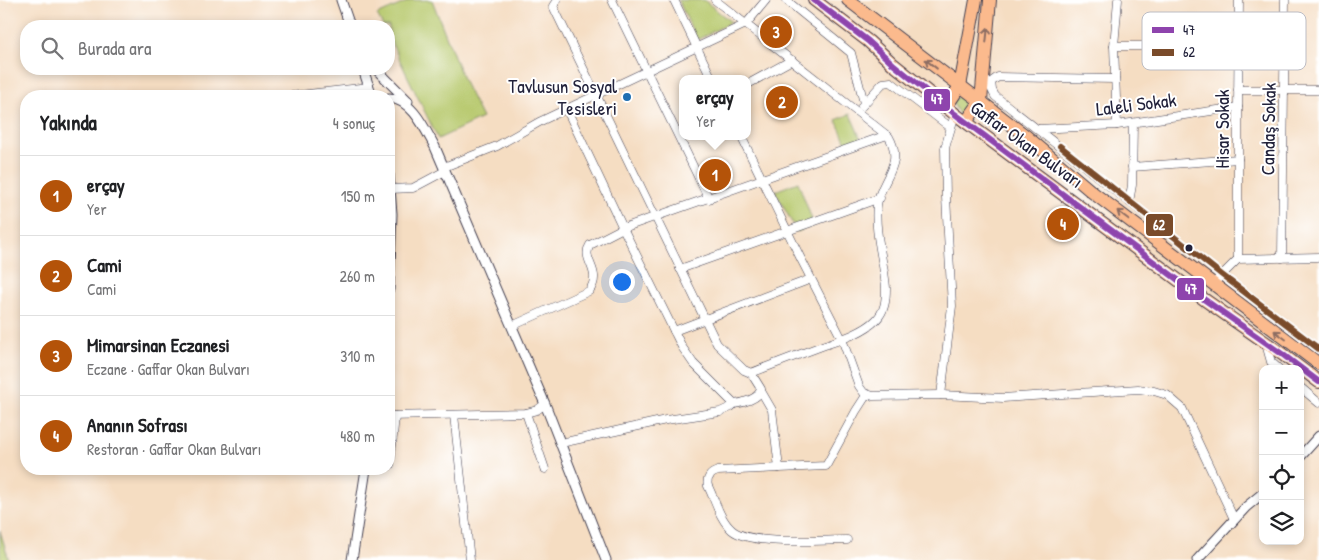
<!DOCTYPE html>
<html lang="tr">
<head>
<meta charset="utf-8">
<style>
  body { margin:0; font-family:"Patrick Hand",sans-serif; background:#f6f6f6; color:#202124 }
  .controls { position:absolute; right:15px; bottom:15px; display:grid; overflow:hidden; border-radius:10px; box-shadow:0 2px 8px #0003 }
  .controls button { width:45px; height:45px; display:grid; place-items:center; padding:0; border:0; border-bottom:1px solid #e0e0e0; background:#fff; color:#202124; font:25px sans-serif }
  .you { position:absolute; left:621px; top:281px; width:18px; height:18px; margin:-12px; border:4px solid #fff; border-radius:50%; background:#1a73e8; box-shadow:0 0 0 8px #1a73e833 }
  .badge { display:grid; place-items:center; width:32px; height:32px; border-radius:50%; background:#b45309; color:#fff; font-size:16px; font-weight:700 }
  .pin { position:absolute; translate:-50% -50%; border:2px solid #fff; box-shadow:0 1px 5px #0006 }
  .popup { position:absolute; left:679px; top:75px; width:72px; height:65px; box-sizing:border-box; display:grid; place-content:center; border-radius:10px; background:#fff; filter:drop-shadow(0 1px 4px #0005); font-size:16px; white-space:nowrap; color:#757577 }
  .popup b { font-size:19px; color:#202124 }
  .popup::after { content:''; position:absolute; left:50%; top:100%; margin-left:-10px; border:10px solid transparent; border-top-color:#fff }
  .list { margin:0; padding:0; list-style:none }
  h2 { display:flex; justify-content:space-between; align-items:center; height:65px; margin:0; padding:0 20px; font-size:21px }
  h2 small { font-size:16px; font-weight:400; color:#757577 }
  .list li { display:grid; grid-template-columns:32px 1fr auto; gap:15px; align-items:center; box-sizing:border-box; height:80px; padding:0 20px; border-top:1px solid #e0e0e0 }
  .list b { display:block; font-size:19px; white-space:nowrap }
  .list p { margin:0; font-size:16px; white-space:nowrap; color:#757577 }
  .list em { font-size:16px; font-style:normal; color:#757577 }
  .icon { flex:none; width:28px; height:28px; fill:none; stroke:currentColor; stroke-width:2; stroke-linecap:round; stroke-linejoin:round }
  .map { position:relative; flex:none; width:1319px; height:560px; overflow:hidden }
  .search { position:absolute; background:#fff; box-shadow:0 2px 8px #0003; left:20px; top:20px; width:375px; height:55px; display:flex; align-items:center; gap:12px; box-sizing:border-box; padding:0 18px; border-radius:20px; color:#757577; font-size:19px }
  .panel { position:absolute; background:#fff; box-shadow:0 2px 8px #0003; left:20px; top:90px; width:375px; height:385px; border-radius:20px }
  .map>svg:first-child { display:block }
  .green { fill:#b6c86b; stroke:#6c7553 }
  .lines { fill:none; stroke-linecap:round; stroke-linejoin:round }
  .minor-casing { stroke:#423e4f; stroke-width:9 }
  .tertiary-casing { stroke:#423e4f; stroke-width:11 }
  .trunk-casing { stroke:#423e4f; stroke-width:14 }
  .minor { stroke:#fff; stroke-width:8 }
  .tertiary { stroke:#fff; stroke-width:9 }
  .trunk { stroke:#fbba8d; stroke-width:12 }
  .bus-1-casing { stroke:#fff; stroke-width:10 }
  .bus-2-casing { stroke:#fff; stroke-width:10 }
  .bus-1 { stroke:#8e44ad; stroke-width:6 }
  .bus-2 { stroke:#7a4b2a; stroke-width:6 }
  .oneway { stroke:#8e6e64 }
  .poi-dot { fill:#1f6fb2; stroke:#fff; stroke-width:2 }
  .bus-dot { fill:#22223b; stroke:#fff; stroke-width:2 }
  .labels { text-anchor:middle; dominant-baseline:central; stroke-width:4; stroke-linejoin:round; paint-order:stroke }
  .poi-label { font-size:19px; fill:#22223b; stroke:#fff; text-anchor:end }
  .street-label { font-size:19px; fill:#22223b; stroke:#fff }
  .key { fill:#fff; stroke:#bdbdc4; stroke-width:1 }
  .key-label { font-size:14px; fill:#22223b }
  .line-badge { stroke:#fff; stroke-width:2 }
  .badge-label { font-size:14px; text-anchor:middle; font-weight:bold; fill:#fff }
</style>
</head>
<body>
<div class="map">
<svg width="1319" height="560" viewBox="0 0 1319 560">
  <rect width="100%" height="100%" fill="#fff"/>
  <filter id="ink" filterUnits="userSpaceOnUse"><feTurbulence type="fractalNoise" baseFrequency=".02" numOctaves="2"/><feDisplacementMap in="SourceGraphic" scale="10" xChannelSelector="R" yChannelSelector="G"/><feConvolveMatrix kernelMatrix="1 2 1 2 8 2 1 2 1" color-interpolation-filters="sRGB"/></filter>
  <filter id="wash" filterUnits="userSpaceOnUse"><feTurbulence type="fractalNoise" baseFrequency=".0096" numOctaves="4" result="noise"/><feDisplacementMap in="SourceGraphic" scale="20" xChannelSelector="R" yChannelSelector="G"/><feGaussianBlur stdDeviation="1.12" result="paint"/><feColorMatrix in="noise" values="0 0 0 0 0 0 0 0 0 0 0 0 0 0 0 0 0 1.4 0 .05"/><feComposite in="paint" operator="in"/></filter>
  <g filter="url(#wash)">
    <rect width="100%" height="100%" fill="#f5ddc2"/>
    <g class="green">
      <polygon points="411,0 432,0 465,84 482,118 438,139 389,38 389,26 383,26 377,15"/>
      <polygon points="678,0 704,0 731,22 697,40"/>
      <path d="M 960,95 L 964,95 L 970,103 C 970,109 965,114 959,114 L 952,102 Z"/>
      <polygon points="850,114 861,139 847,145 836,120"/>
      <polygon points="798,182 814,225 797,232 775,191"/>
      <polygon points="0,531 9,560 0,560"/>
    </g>
  </g>
  <g filter="url(#ink)">
    <g class="lines">
      <g class="minor-casing">
        <g id="minor">
          <path d="M 557,0 L 553,6 L 717,344 L 744,370 L 751,373 C 774,364 798,355 822,346 C 839,340 863,333 876,320 C 885,311 886,300 886,288 C 884,261 874,233 877,205 C 880,180 905,165 889,137 L 715,0"/>
          <polyline points="612,0 709,199"/>
          <polyline points="674,0 712,79"/>
          <polyline points="786,0 851,53 864,103"/>
          <polyline points="1114,46 1239,46"/>
          <polyline points="1115,79 998,77 991,82 992,90 995,96 1222,275 1319,349"/>
          <polyline points="748,84 792,60"/>
          <polyline points="1238,90 1319,90"/>
          <polyline points="291,96 369,87"/>
          <polyline points="862,106 883,83 891,82 950,127"/>
          <polyline points="567,110 623,228 887,135"/>
          <polyline points="1117,125 1114,46 1118,0"/>
          <polyline points="1038,129 1117,125 1238,107"/>
          <polyline points="741,136 800,257 842,339 859,386 864,393 873,396 941,395 1003,398 1138,389 1154,391 1167,395 1182,408 1234,519"/>
          <polyline points="444,167 497,146 541,121 746,24 766,0"/>
          <polyline points="1132,167 1238,159"/>
          <polyline points="391,189 413,188 445,171"/>
          <polyline points="1129,202 1132,185 1133,123"/>
          <polyline points="1282,258 1285,0"/>
          <polyline points="1238,259 1238,107 1239,0"/>
          <polyline points="680,269 880,198"/>
          <polyline points="1213,284 1238,259 1319,257"/>
          <path d="M 512,326 L 589,291 C 604,271 580,260 590,245 L 623,228 L 682,347 L 693,363 L 734,404 C 743,403 759,399 761,389 L 751,373"/>
          <polyline points="674,331 811,279"/>
          <polyline points="1266,344 1271,362 1279,369"/>
          <polyline points="1300,387 1319,403"/>
          <polyline points="761,391 772,410 779,468 826,466 856,411 867,394"/>
          <polyline points="941,395 952,306 946,197 945,148 955,114"/>
          <polyline points="526,413 545,469"/>
          <polyline points="454,415 470,560"/>
          <polyline points="389,416 526,413 537,410 545,404"/>
          <polyline points="561,443 666,420 720,412 731,407 734,404"/>
          <polyline points="390,465 395,416"/>
          <path d="M 779,468 L 718,471 C 710,473 706,479 708,486 C 715,500 720,520 732,530 C 751,546 821,540 847,540"/>
        </g>
      </g>
      <g class="tertiary-casing">
        <g id="tertiary">
          <polyline points="341,0 350,26"/>
          <polyline points="363,69 372,96"/>
          <polyline points="376,69 408,101"/>
          <path d="M 389,98 C 412,99 425,129 435,147 L 545,404 L 606,560"/>
          <polyline points="389,175 392,214 389,289"/>
          <polyline points="1300,457 1319,436"/>
          <polyline points="352,560 366,469"/>
          <polyline points="1197,560 1246,507 1263,493"/>
        </g>
      </g>
      <g class="trunk-casing">
        <g id="trunk">
          <polyline points="814,0 868,41 893,64 955,114 1205,300 1282,354 1319,382"/>
          <polyline points="848,0 1026,136 1092,192 1319,364"/>
          <polyline points="946,107 960,86 976,0"/>
          <polyline points="966,122 981,101 990,0"/>
        </g>
      </g>
      <use href="#minor" class="minor"/>
      <use href="#tertiary" class="tertiary"/>
      <use href="#trunk" class="trunk"/>
      <g class="bus-1-casing">
        <polyline id="bus-1" points="814,0 868,41 893,64 955,114 1205,300 1282,354 1319,382"/>
      </g>
      <g class="bus-2-casing">
        <polyline id="bus-2" points="1060,146 1222,275 1319,349"/>
      </g>
      <use href="#bus-1" class="bus-1"/>
      <use href="#bus-2" class="bus-2"/>
    </g>
    <defs><path id="oneway-shaft" d="M-6 0H5M1.5-3L5.5 0L1.5 3" fill="none" stroke-width="1.6" stroke-linecap="round" stroke-linejoin="round" transform="scale(1.25)"/></defs>
    <g class="oneway">
      <use href="#oneway-shaft" transform="translate(987 35) rotate(-84)"/>
      <use href="#oneway-shaft" transform="translate(931 64) rotate(-142)"/>
      <use href="#oneway-shaft" transform="translate(1123 215) rotate(-143)"/>
      <use href="#oneway-shaft" transform="translate(1280 335) rotate(-143)"/>
    </g>
  </g>
  <circle class="poi-dot" cx="627" cy="97" r="5"/>
  <circle class="bus-dot" cx="1189" cy="248" r="4.5"/>
  <g class="labels">
    <g class="poi-label">
      <text x="617" y="86">Tavlusun Sosyal<tspan x="617" dy="22">Tesisleri</tspan></text>
    </g>
    <g class="street-label">
      <text transform="translate(1136 104) rotate(-7)">Laleli Sokak</text>
      <text transform="translate(1222 129) rotate(-90)">Hisar Sokak</text>
      <text transform="translate(1268 129) rotate(-89)">Candaş Sokak</text>
      <text transform="translate(1027 144) rotate(36)">Gaffar Okan Bulvarı</text>
    </g>
  </g>
  <rect x="1142" y="12" width="164" height="58" rx="8" class="key"/>
  <rect x="1152" y="27" width="22" height="6" fill="#8e44ad"/>
  <rect x="1152" y="49" width="22" height="7" fill="#7a4b2a"/>
  <g class="key-label">
    <text x="1183" y="35">47</text>
    <text x="1183" y="57">62</text>
  </g>
  <g class="line-badge">
    <rect x="923" y="88" width="28" height="24" rx="5" fill="#8e44ad"/>
    <rect x="1145" y="213" width="29" height="24" rx="5" fill="#7a4b2a"/>
    <rect x="1176" y="277" width="29" height="24" rx="5" fill="#8e44ad"/>
  </g>
  <g class="badge-label">
    <text x="937" y="104">47</text>
    <text x="1159" y="230">62</text>
    <text x="1191" y="294">47</text>
  </g>
</svg>
<div class="controls">
<button>+</button>
<button>−</button>
<button><svg class="icon" aria-label="locate" viewBox="0 0 24 24"><circle cx="12" cy="12" r="6"/><path d="M12 2v4M12 18v4M2 12h4M18 12h4"/></svg></button>
<button><svg class="icon" aria-label="layers" viewBox="0 0 24 24"><path d="M12 4l9 5-9 5-9-5zM3 14l9 5 9-5"/></svg></button>
</div>
<div class="you"></div>
<div class="pin badge" style="left:715px;top:175px">1</div>
<div class="popup"><b>erçay</b>Yer</div>
<div class="pin badge" style="left:782px;top:102px">2</div>
<div class="pin badge" style="left:776px;top:32px">3</div>
<div class="pin badge" style="left:1063px;top:224px">4</div>
<div class="search"><svg class="icon" aria-label="search" viewBox="0 0 24 24"><circle cx="10" cy="10" r="6"/><path d="M15 15l6 6"/></svg>Burada ara</div>
<section class="panel">
<h2>Yakında<small>4 sonuç</small></h2>
<ul class="list">
<li><span class="badge">1</span><div><b>erçay</b><p>Yer</p></div><em>150 m</em></li>
<li><span class="badge">2</span><div><b>Cami</b><p>Cami</p></div><em>260 m</em></li>
<li><span class="badge">3</span><div><b>Mimarsinan Eczanesi</b><p>Eczane · Gaffar Okan Bulvarı</p></div><em>310 m</em></li>
<li><span class="badge">4</span><div><b>Ananın Sofrası</b><p>Restoran · Gaffar Okan Bulvarı</p></div><em>480 m</em></li>
</ul>
</section>
</div>
</body>
</html>
